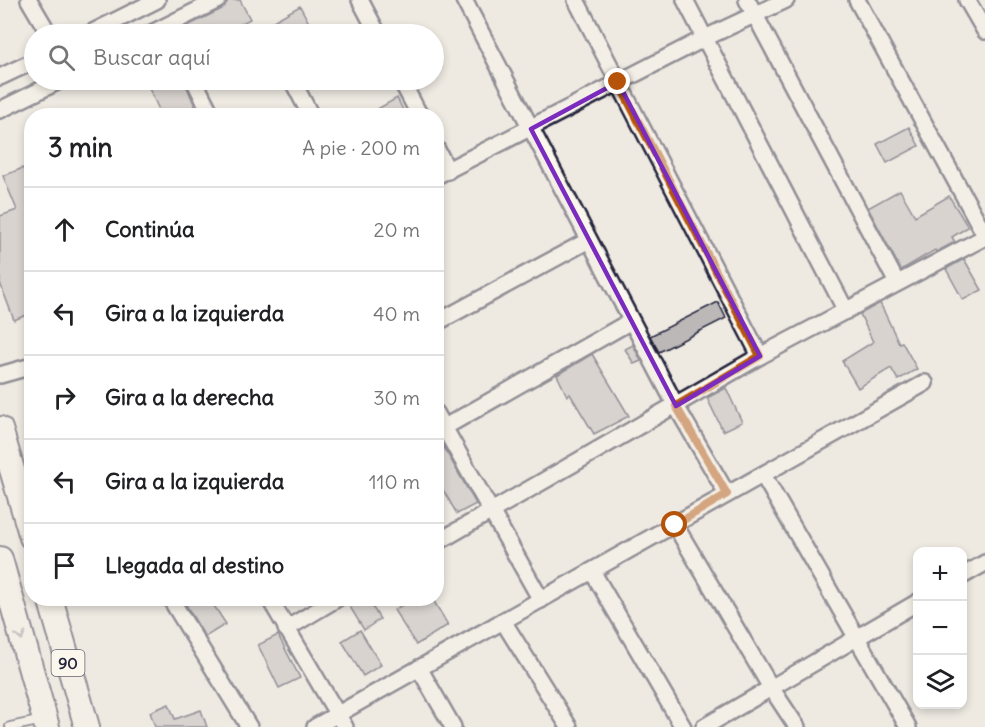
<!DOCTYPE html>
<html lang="es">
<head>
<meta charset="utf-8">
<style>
  body { margin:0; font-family:Delius,sans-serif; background:#f6f6f6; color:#202124 }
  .controls { position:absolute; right:18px; bottom:18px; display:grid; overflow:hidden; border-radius:12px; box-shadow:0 3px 9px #0003 }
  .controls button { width:54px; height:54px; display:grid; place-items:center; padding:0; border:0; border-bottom:2px solid #e0e0e0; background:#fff; color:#202124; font:30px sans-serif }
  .stop { position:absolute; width:18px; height:18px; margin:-14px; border:4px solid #b45309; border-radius:50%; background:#fff }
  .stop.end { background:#b45309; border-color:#fff; box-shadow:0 2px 6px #0008 }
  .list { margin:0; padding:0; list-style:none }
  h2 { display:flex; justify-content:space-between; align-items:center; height:78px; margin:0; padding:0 24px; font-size:26px }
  h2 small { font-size:20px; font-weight:400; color:#757577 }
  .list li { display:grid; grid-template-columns:39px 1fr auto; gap:18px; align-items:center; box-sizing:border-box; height:84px; padding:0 24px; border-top:2px solid #e0e0e0 }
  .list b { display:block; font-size:22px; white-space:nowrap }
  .list em { font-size:20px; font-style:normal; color:#757577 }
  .icon { flex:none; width:33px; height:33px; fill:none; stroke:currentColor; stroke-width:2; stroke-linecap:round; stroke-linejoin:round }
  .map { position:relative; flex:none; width:985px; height:727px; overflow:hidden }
  .search { position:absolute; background:#fff; box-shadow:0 3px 9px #0003; left:24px; top:24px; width:420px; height:66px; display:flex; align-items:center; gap:15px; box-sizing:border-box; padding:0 21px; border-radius:33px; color:#757577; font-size:22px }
  .panel { position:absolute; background:#fff; box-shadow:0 3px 9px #0003; left:24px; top:108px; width:420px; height:498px; border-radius:24px }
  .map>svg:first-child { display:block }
  .building { fill:#bcb8b8; stroke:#22223b; stroke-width:1.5 }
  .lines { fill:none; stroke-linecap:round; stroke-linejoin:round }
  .service-casing { stroke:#22223b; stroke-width:12 }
  .minor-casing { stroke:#22223b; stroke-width:20 }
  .trunk-casing { stroke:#22223b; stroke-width:28 }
  .service { stroke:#fbf7ec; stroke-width:8 }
  .minor { stroke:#fbf7ec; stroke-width:15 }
  .trunk { stroke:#fbf7ec; stroke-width:24 }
  .oneway { stroke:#99979c }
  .route { stroke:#b45309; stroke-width:8 }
  .marked { fill:none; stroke:#7b2cbf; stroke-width:4.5; stroke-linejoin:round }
  .labels { text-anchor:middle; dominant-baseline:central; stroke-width:5; stroke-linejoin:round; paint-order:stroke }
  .shield { fill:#fbf7ec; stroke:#636270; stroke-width:1.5 }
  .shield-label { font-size:16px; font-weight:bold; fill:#22223b }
</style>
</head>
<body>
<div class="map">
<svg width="985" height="727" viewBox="0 0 985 727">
  <rect width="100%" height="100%" fill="#eeeae2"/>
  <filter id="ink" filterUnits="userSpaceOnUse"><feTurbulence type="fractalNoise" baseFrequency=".0167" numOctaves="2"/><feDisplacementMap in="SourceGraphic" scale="12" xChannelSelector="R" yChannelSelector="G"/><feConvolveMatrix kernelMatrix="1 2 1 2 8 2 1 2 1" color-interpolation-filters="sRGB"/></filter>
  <g filter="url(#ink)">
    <g class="building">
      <polygon points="228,0 240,0 250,19 222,34 171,34 222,9"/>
      <polygon points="300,6 310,25 293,34 250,34"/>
      <polygon points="145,80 184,80 199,116 162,116"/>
      <polygon points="397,98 406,116 365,116"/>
      <polygon points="909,127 919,146 887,163 877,144"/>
      <polygon points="23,168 32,188 32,313 14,320 0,283 0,216 17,210 3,176"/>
      <polygon points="900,190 915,216 949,196 968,227 952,237 955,242 936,252 935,250 901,270 868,208"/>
      <polygon points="964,259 982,290 963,300 946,269"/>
      <polygon points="718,302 726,318 659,352 650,336"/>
      <polygon points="880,303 899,343 902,342 917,369 898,380 891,368 858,388 842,361 873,342 860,314"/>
      <polygon points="633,345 641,361 634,364 625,349"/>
      <polygon points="592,354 629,416 594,434 570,394 567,396 557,375"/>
      <polygon points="726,388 742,422 723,431 707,398"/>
      <polygon points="440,441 476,504 457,514 436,478 436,442"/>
      <polygon points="182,598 209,598 226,624 205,637"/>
      <polygon points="348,598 367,598 380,619 364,630 347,602"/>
      <polygon points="413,598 432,598 448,625 416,645 394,610"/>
      <polygon points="360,630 381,665 363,676 342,641"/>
      <polygon points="278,635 300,678 279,688 258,645"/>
      <polygon points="169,704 175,719 201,710 207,727 155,727 150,712"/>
    </g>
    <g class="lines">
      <g class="service-casing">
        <polyline id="service" points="10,727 43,720"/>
      </g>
      <g class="minor-casing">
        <g id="minor">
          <polyline points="29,0 49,34"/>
          <polyline points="360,0 378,34"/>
          <polyline points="464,0 676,406 727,494"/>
          <polyline points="576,0 760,356"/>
          <polyline points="685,0 846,311"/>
          <polyline points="747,0 896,281"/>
          <polyline points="857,0 985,235"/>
          <polyline points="967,0 985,31"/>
          <polyline points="89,34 157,0"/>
          <polyline points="150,34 218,0"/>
          <polyline points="0,77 34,61"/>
          <polyline points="194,80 212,116"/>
          <polyline points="292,80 311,116"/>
          <polyline points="401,80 420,116"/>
          <polyline points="0,110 61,80"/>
          <polyline points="436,148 448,171"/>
          <polyline points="436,176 705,38 786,0"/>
          <polyline points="436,323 589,240"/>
          <polyline points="0,375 32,366"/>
          <polyline points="436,413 541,600"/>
          <polyline points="436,432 631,321"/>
          <polyline points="763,475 908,727"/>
          <polyline points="675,525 770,686 797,727"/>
          <polyline points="436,543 760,356 985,237"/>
          <polyline points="592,571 683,727"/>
          <polyline points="962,576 985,563"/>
          <polyline points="170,598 249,727"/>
          <polyline points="269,598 345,727"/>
          <polyline points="503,621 569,727"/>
          <polyline points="286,629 338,598"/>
          <polyline points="419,668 453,727"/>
          <polyline points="315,727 925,383"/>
          <polyline points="704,727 918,602"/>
        </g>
      </g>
      <g class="trunk-casing">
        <g id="trunk">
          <polyline points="0,429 32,537"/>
          <polyline points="0,559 47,727"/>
          <polyline points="50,598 87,727"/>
        </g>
      </g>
      <use href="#service" class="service"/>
      <use href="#minor" class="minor"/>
      <use href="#trunk" class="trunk"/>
    </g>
    <defs><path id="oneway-chevron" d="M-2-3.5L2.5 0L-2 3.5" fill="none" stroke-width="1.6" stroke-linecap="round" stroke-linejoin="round" transform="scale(1.5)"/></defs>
    <use class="oneway" href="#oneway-chevron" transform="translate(21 636) rotate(74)"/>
  </g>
  <g class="lines" filter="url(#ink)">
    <polyline class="route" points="618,82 760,356 676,406 727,494 675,525"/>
  </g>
  <path d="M0 0H985V727H0ZM 618,82 L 760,356 L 676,406 L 531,129 Z" fill="#eeeae2" fill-opacity=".55" fill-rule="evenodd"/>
  <path class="marked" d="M 618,82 L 760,356 L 676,406 L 531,129 Z"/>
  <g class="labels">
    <rect class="shield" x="51.5" y="650" width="33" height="26" rx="4.5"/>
    <g class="shield-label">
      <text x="68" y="663">90</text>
    </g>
  </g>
</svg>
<div class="controls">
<button>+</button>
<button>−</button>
<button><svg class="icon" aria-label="layers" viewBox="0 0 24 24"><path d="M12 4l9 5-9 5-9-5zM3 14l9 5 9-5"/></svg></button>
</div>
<div class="stop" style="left:675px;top:525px"></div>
<div class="stop end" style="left:618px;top:82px"></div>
<div class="search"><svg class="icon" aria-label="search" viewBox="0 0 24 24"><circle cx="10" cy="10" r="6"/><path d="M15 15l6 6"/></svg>Buscar aquí</div>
<section class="panel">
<h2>3 min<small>A pie · 200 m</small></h2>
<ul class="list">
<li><svg class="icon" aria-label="ahead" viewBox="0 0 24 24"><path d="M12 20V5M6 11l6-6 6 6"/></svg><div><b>Continúa</b></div><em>20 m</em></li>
<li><svg class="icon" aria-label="left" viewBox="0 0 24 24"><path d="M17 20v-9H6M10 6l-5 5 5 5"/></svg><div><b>Gira a la izquierda</b></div><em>40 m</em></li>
<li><svg class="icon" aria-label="right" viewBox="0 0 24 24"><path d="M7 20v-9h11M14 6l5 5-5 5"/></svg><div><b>Gira a la derecha</b></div><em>30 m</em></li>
<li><svg class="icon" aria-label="left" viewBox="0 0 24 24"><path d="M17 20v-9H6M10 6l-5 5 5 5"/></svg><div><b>Gira a la izquierda</b></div><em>110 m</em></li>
<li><svg class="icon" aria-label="arrive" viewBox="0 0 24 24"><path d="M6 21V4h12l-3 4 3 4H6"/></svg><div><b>Llegada al destino</b></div></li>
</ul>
</section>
</div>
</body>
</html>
